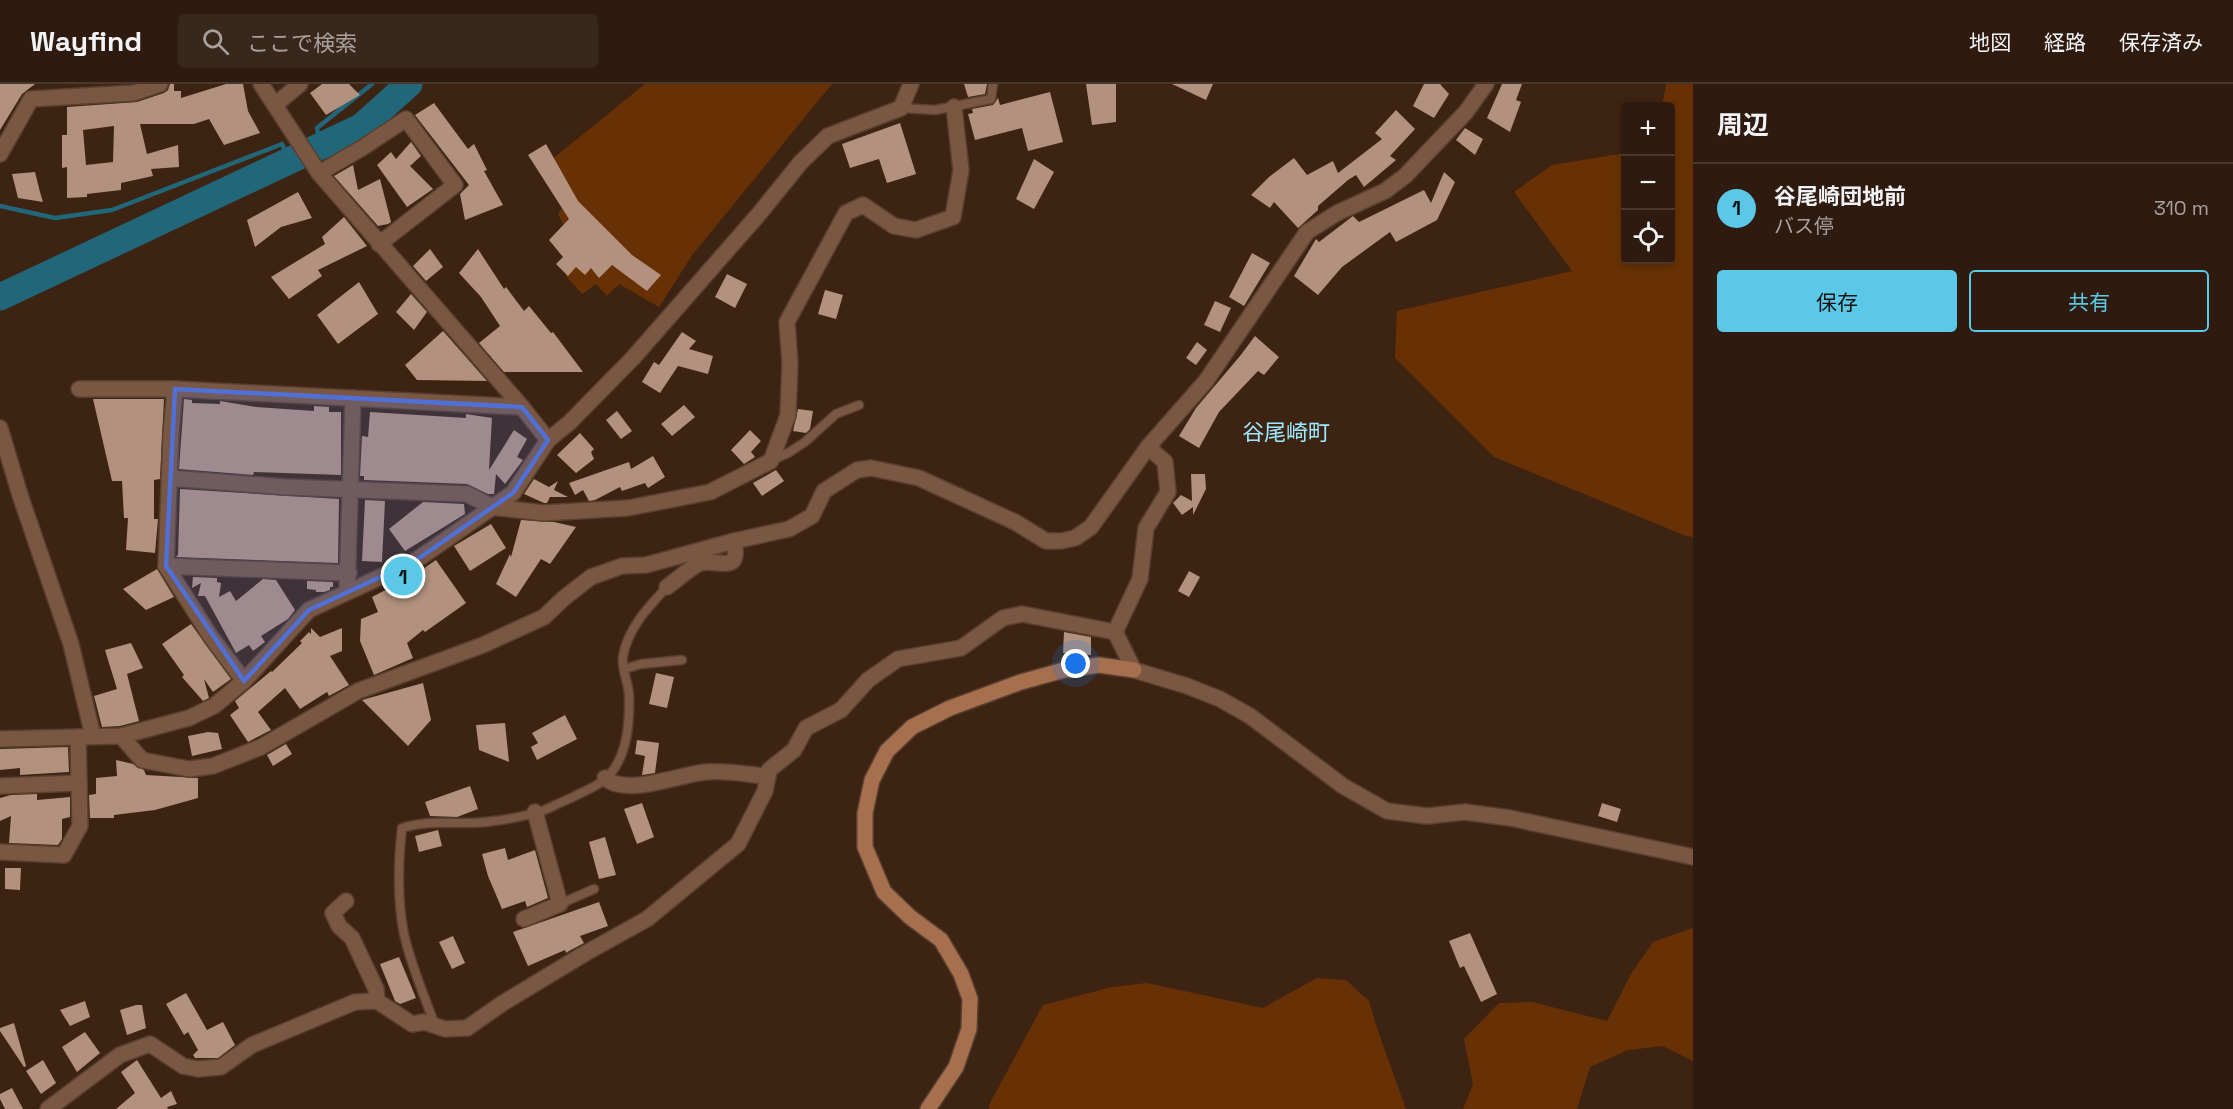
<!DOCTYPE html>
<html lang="ja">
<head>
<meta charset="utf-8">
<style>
  body { margin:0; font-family:"Space Grotesk","Noto Sans JP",sans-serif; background:#3a271c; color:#f1f3f6 }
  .controls { position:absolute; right:18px; top:18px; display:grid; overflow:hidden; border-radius:6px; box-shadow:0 3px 9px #0003 }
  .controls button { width:54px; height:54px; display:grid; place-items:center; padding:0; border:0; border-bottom:2px solid #49382e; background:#2e1a0e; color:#f1f3f6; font:30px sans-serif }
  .you { position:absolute; left:1076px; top:580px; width:21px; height:21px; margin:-15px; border:4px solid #fff; border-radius:50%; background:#1a73e8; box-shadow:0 0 0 9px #1a73e833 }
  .badge { display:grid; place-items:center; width:39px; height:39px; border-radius:50%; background:#5ac8e6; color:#111; font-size:20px; font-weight:700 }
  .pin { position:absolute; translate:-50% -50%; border:3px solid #fff; box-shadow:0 2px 6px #0006 }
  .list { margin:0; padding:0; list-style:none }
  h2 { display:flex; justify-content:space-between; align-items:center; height:78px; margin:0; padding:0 24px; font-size:26px }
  h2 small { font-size:20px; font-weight:400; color:#a7a19e }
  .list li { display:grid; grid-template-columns:39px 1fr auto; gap:18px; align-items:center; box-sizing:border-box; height:90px; padding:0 24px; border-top:2px solid #49382e }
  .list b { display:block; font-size:22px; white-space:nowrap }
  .list p { margin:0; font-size:20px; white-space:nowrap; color:#a7a19e }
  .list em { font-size:20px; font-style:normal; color:#a7a19e }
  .actions { display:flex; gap:12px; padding:18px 24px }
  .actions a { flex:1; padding:14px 0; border:2px solid #5ac8e6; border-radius:6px; text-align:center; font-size:21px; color:#5ac8e6 }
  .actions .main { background:#5ac8e6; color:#111 }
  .icon { flex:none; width:33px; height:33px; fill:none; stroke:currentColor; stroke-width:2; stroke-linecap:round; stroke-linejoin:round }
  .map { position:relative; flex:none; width:1693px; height:1025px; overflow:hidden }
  header { display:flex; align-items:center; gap:36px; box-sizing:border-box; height:84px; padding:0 30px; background:#2e1a0e; border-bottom:2px solid #49382e }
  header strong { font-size:28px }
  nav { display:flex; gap:33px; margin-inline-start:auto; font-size:21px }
  .search { width:420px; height:54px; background:#3a271c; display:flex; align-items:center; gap:15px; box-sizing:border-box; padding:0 21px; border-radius:6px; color:#a7a19e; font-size:22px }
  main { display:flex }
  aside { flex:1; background:#2e1a0e }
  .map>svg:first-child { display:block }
  .green { fill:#683105 }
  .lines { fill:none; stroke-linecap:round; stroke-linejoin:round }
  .stream { stroke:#216779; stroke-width:4.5 }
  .river { stroke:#216779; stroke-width:27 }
  .building { fill:#b2917e; fill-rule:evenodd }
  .lane-casing { stroke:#583f30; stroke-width:11 }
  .street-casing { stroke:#583f30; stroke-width:18 }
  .secondary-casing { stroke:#583f30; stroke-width:18 }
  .lane { stroke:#795742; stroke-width:8 }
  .street { stroke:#795742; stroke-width:15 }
  .secondary { stroke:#a6704e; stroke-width:15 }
  .marked { fill:#5070d5; fill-opacity:0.2; stroke:#5070d5; stroke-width:4.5; stroke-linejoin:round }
  .labels { text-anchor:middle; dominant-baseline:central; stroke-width:6; stroke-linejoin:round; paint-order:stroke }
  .quarter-label { font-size:22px; fill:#9de8fe; stroke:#3d2312 }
</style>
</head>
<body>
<header>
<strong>Wayfind</strong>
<div class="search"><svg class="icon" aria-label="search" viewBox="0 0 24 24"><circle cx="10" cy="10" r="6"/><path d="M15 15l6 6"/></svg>ここで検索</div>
<nav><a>地図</a><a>経路</a><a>保存済み</a></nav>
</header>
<main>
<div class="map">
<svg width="1693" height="1025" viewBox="0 0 1693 1025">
  <rect width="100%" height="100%" fill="#3d2312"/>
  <g class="green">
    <polygon points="645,0 832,0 693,170 659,223 619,200 607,212 596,200 582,210 565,191 574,183 561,170 571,156 558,130 564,121 540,85"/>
    <polygon points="1666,0 1693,0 1693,453 1686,452 1494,373 1395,274 1397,227 1572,187 1514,108 1552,81 1625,69 1626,176 1670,176 1670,22 1662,22"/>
    <polygon points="1693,844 1693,977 1663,962 1628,966 1590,983 1577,1025 1463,1025 1473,1000 1464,955 1499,919 1532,918 1607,937 1631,890 1653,858"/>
    <polygon points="1317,894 1346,896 1369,917 1377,944 1406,1025 989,1025 990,1019 1043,921 1112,903 1147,899 1263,924"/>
  </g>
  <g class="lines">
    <g class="stream">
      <polyline points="320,62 317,44 372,0"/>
      <polyline points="0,122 55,134 112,126 282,60 289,75"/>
    </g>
    <polyline class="river" points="0,213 361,43 409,0"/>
  </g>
  <g class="building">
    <polygon points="0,0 35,0 22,10 0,46"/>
    <path d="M 170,0 L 174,0 L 174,7 L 181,7 L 181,14 L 226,0 L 243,0 L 248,27 L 260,49 L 224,61 L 209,35 L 194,40 L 140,40 L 147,70 L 178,61 L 179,83 L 151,85 L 153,92 L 121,99 L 121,106 L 87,110 L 87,113 L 67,114 L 67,83 L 62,84 L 62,51 L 67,51 L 67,23 L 137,18 L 164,9 L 168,6 ZM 114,42 L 113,78 L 86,81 L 83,46 Z"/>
    <polygon points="322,0 349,0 360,11 326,31 310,9"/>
    <polygon points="964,0 987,0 985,10 968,13"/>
    <polygon points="1086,0 1116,0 1116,38 1092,41"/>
    <polygon points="1172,0 1213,0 1206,16"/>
    <polygon points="1424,0 1440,0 1449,10 1434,34 1413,22"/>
    <polygon points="1502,0 1522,0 1516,16 1521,18 1510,48 1487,34"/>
    <polygon points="1050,8 1063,58 1028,67 1022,44 975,56 968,30 973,29 972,25 993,21 998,14 1000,21"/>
    <polygon points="434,19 468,65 474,60 487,86 484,87 503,121 465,136 460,110 469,101 415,31"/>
    <polygon points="1396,26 1415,45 1390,72 1396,76 1364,103 1356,91 1348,96 1318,122 1318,126 1298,144 1274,118 1270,124 1251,111 1269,93 1294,74 1307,91 1333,77 1338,89 1382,55 1375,49"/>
    <polygon points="900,39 916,90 887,99 879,75 850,84 842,60"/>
    <polygon points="1465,44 1483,55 1475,71 1456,56"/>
    <polygon points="411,58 421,72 410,82 433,105 407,123 377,81 391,68 396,75"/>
    <polygon points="546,60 578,117 632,171 661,191 647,207 612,181 599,194 591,184 585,191 576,183 568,192 556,180 563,173 549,156 569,135 528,71"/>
    <polygon points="1034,75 1054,88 1034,125 1016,115"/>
    <polygon points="353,81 358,106 380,95 391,138 388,140 378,142 334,92"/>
    <polygon points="35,88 40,108 43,118 18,114 12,90"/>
    <polygon points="1444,88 1455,98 1437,136 1396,158 1390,148 1342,183 1318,211 1294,192 1316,155 1319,158 1353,132 1359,138 1424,106 1431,119"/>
    <polygon points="298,108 312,134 281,143 255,163 247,136"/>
    <polygon points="344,133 367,162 318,186 322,192 289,215 271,193 325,160 322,153"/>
    <polygon points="430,165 443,183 426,197 413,182"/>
    <polygon points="478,165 504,205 506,203 524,227 529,222 551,249 553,248 583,288 504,288 479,259 500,242 481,213 459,189"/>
    <polygon points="1252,169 1270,179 1244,222 1229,213"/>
    <polygon points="727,190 747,200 735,224 715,213"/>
    <polygon points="359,198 378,230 338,260 317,231"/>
    <polygon points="825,206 843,211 836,235 818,230"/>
    <polygon points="411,210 427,228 414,246 396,228"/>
    <polygon points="1215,217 1231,224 1220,248 1204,241"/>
    <polygon points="443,247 487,297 417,296 405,281"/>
    <polygon points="682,248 696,257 689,265 713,272 708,290 678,282 660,309 642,298 654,278 659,281"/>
    <polygon points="1255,252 1279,273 1264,291 1258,287 1219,328 1199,364 1179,352 1196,324 1240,272"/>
    <polygon points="1197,258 1207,266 1196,281 1186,274"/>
    <polygon points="93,315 164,315 160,395 154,396 154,435 158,435 155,469 126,466 128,434 124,434 122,397 112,397"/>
    <polygon points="184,315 192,316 192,319 220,320 220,317 256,323 314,327 314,322 329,323 329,328 341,328 341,391 254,388 253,391 179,385"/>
    <polygon points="684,321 695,333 672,352 661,340"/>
    <polygon points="798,325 813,327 810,345 806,349 793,347"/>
    <polygon points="617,327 632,347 621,355 606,336"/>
    <polygon points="370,328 466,334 466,330 492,334 489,386 514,346 527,355 517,373 523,376 505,400 496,390 494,410 488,410 467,400 364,396 364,392 360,392 362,352 368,353"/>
    <polygon points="750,346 761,357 751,368 755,373 744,380 731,366"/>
    <polygon points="580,349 594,365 591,368 594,375 576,389 557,371"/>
    <polygon points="653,372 665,393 648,404 645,399 622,407 620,403 595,416 589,417 583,406 575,411 569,399 629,378 631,385"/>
    <polygon points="776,386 784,397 762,412 753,399"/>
    <polygon points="1191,390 1205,390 1206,405 1193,431 1193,423 1182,431 1173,419 1181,411 1192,417"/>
    <polygon points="534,395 549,403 558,397 554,406 568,413 550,413 547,419 544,419 524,410"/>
    <polygon points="180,405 339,415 338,479 176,473 178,471"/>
    <polygon points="365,416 385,417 382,478 362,477"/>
    <polygon points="423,418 464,420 465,430 405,467 389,445"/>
    <polygon points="521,436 554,438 576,443 550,480 541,475 516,513 496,500 510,470 511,473"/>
    <polygon points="491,440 506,464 470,487 454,462"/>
    <polygon points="436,476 466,519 425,548 423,546 407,559 413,574 374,591 360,557 361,535 378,528 372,513 393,502 393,500 410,490 411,493"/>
    <polygon points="157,485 174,513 146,526 123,505"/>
    <polygon points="1189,487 1200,493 1189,513 1178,507"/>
    <polygon points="193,493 217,494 217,498 221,499 219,513 230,507 236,517 263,495 276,496 295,526 288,535 261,552 265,558 253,567 249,561 236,569 205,512 198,512 201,499 192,504"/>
    <polygon points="307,497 333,498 333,503 330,503 330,506 324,508 316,508 316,506 307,505"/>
    <polygon points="191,540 231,595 213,608 204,595 209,614 203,617 182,593 184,591 162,560"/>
    <polygon points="311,544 320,553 342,544 342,567 330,572 349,601 329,612 327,608 300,625 285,604 258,628 271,646 248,658 230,631 239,624 235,617 271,587 272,588 302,559 300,557 309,548 311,550"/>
    <polygon points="1064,548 1091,553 1091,571 1063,569"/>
    <polygon points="131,559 143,584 127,590 139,637 120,642 102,643 94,612 117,605 105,566"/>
    <polygon points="656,589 674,593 667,624 649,620"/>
    <polygon points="423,599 431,636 408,662 362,616"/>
    <polygon points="565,631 577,655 537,676 531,663 538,659 532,649"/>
    <polygon points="505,639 509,678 479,666 476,641"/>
    <polygon points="208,648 218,649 222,665 192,672 188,652"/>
    <polygon points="637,656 659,659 655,689 642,691 645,672 635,670"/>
    <polygon points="286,660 292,670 273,682 267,671"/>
    <polygon points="68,663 69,688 20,691 20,684 0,686 0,665"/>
    <polygon points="116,676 133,680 144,686 146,691 198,694 198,714 155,726 114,731 114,734 90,734 89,711 96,710 96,694 117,692"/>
    <polygon points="470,702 478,725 457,733 430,732 425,718"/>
    <polygon points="37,710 37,716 70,713 70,733 62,735 62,755 58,761 9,759 11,732 0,737 0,714 11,711"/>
    <polygon points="642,719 654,753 637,760 624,725"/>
    <polygon points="1602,719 1621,725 1617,738 1598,732"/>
    <polygon points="438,746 442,762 419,768 415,752"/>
    <polygon points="605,753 616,791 599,795 589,758"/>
    <polygon points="505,764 508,776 535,766 548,814 527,823 525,817 502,825 488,792 482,770"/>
    <polygon points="5,784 21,784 20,806 5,805"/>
    <polygon points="599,818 608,842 580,852 584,859 569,867 566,869 565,866 528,882 513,848"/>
    <polygon points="1470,849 1497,910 1481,918 1464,882 1460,884 1449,857"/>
    <polygon points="453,852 465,879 452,885 439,858"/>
    <polygon points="399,873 416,914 400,920 395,917 380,880"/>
    <polygon points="186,909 207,946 223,938 235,961 218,974 195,974 193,971 198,966 188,948 184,951 166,920"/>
    <polygon points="85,917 90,933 70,942 60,926"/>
    <polygon points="136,921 142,921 146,944 127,951 120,926"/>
    <polygon points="14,939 26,982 24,983 0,947 0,944"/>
    <polygon points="85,948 100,969 77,988 62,963"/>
    <polygon points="43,976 56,999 41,1010 26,987"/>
    <polygon points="137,976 161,1014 171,1007 177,1020 167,1023 168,1025 116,1025 135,1009 121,988"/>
    <polygon points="12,1004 23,1025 5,1025 0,1015 0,1010"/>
  </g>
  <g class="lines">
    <g class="lane-casing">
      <g id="lane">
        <polyline points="901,24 935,26 991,15 993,0"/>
        <polyline points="772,376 788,369 805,358 836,330 859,321"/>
        <polyline points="624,585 641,580 682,576"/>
        <polyline points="560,820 594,805"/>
        <path d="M 435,942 C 425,913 410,879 404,850 C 397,815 398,779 402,744 C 423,737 443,739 465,739 C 489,739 518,734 542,727 C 552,723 561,718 571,714 C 580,709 591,705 600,699 C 627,681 630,642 629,612 C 629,599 621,585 623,572 C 628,544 649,522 667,503"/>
      </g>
    </g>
    <g class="street-casing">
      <g id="street">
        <polyline points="261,0 319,89 522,323 548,356"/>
        <polyline points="275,21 300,0"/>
        <polyline points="0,70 31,15 134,9 160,0"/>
        <polyline points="319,89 362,64 406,35 455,101 379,160"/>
        <polyline points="79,305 175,305 522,323"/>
        <polyline points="175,305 171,349 166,482 211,553 244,597"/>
        <polyline points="0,344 20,411 71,560 93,652"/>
        <polyline points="169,394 285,403 467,410 492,423 544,429 628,424 710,408 771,377 788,331 790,280 787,238 846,129 863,121 894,142 916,146 953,133 961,86 954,23"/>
        <polyline points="166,482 349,489"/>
        <path d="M 667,503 C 677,496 687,486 698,480 C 714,472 742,494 734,457"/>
        <polyline points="347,508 353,314"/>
        <polyline points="1115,548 1134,586 1187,602 1220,615 1250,632 1343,702 1387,727 1427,732 1465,728 1510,734 1693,773"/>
        <polyline points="1115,548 1140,495 1146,444 1168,408 1165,378 1148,363"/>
        <polyline points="121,652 142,676 189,685 213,682 261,663 358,607 483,561 544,533 564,514 591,493 622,482 646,481 734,457 789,445 812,432 824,407 857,386 871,384 919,394 1015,438 1046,457 1061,457 1075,454 1091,443 1148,363 1206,297 1307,148 1337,129 1385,107 1405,92 1466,28 1486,0"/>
        <polyline points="0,655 121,652 189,634 214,622 244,597 309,526 415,477 513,409 548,356 569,339 633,274 759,130 801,78 828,52 901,24 911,0"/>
        <path d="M 605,694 C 627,713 680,690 706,688 C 726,686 748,691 768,692"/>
        <polyline points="0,702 79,699"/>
        <polyline points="0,768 64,771 80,742 78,653"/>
        <polyline points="346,817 333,829 339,842 352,854 376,905 377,917"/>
        <polyline points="524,835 560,820 535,728"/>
        <polyline points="48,1025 120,971 150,960 183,982 198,985 221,983 252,961 355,918 377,917 412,940 424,938 445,945 467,944 503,919 584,870 647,835 738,760 765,707 769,686 794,666 806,644 841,626 868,596 898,575 961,564 1003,534 1022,530 1115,548"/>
      </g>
    </g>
    <g class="secondary-casing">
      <polyline id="secondary" points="928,1025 956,983 969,945 970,915 961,890 941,856 910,833 884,808 865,763 865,729 872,696 887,667 912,643 950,624 1021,598 1064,586 1099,581 1134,586"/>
    </g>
    <use href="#lane" class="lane"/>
    <use href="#street" class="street"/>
    <use href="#secondary" class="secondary"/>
  </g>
  <path class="marked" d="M 175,305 L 522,323 L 548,356 L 513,409 L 415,477 L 309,526 L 244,597 L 166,482 Z"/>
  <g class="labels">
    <g class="quarter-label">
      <text x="1286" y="348">谷尾崎町</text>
    </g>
  </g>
</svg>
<div class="controls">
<button>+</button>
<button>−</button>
<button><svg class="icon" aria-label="locate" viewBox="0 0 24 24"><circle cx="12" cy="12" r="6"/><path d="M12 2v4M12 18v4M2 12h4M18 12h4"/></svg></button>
</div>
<div class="you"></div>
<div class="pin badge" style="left:403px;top:492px">1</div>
</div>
<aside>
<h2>周辺<small></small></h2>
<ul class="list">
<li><span class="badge">1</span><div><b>谷尾崎団地前</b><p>バス停</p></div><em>310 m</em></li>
</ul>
<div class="actions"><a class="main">保存</a><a>共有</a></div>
</aside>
</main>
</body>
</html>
